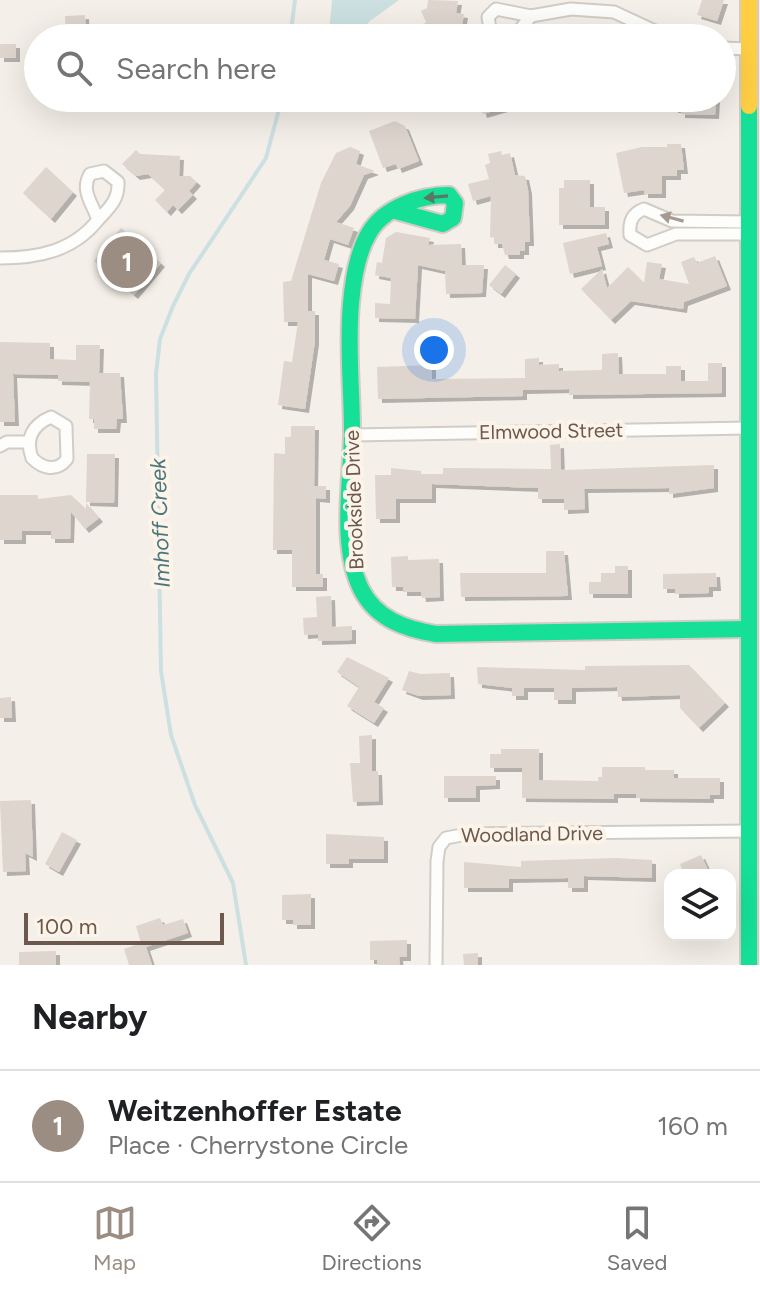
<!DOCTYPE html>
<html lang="en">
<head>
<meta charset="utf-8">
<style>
  body { margin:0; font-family:Figtree,sans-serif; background:#f6f6f6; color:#202124 }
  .controls { position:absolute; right:24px; bottom:24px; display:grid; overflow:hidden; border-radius:16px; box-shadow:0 8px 32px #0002 }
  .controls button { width:72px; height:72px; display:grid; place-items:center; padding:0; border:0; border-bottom:2px solid #e0e0e0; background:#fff; color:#202124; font:40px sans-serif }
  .scale { position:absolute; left:24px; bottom:20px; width:200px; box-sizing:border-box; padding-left:8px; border:4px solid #6d584d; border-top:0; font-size:22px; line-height:28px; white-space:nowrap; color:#6d584d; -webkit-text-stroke:6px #fcf4e9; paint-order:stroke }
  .you { position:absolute; left:434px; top:350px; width:28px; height:28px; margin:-20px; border:6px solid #fff; border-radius:50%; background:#1a73e8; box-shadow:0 0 0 12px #1a73e833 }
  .badge { display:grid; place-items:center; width:52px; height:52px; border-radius:50%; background:#9c8d83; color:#fff; font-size:26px; font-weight:700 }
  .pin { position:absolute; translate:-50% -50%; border:4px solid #fff; box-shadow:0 2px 8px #0006 }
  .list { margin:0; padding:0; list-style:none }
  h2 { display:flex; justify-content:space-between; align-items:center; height:104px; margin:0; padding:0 32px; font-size:34px }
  h2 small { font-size:26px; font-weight:400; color:#757577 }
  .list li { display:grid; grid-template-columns:52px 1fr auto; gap:24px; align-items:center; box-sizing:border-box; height:112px; padding:0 32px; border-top:2px solid #e0e0e0 }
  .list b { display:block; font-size:30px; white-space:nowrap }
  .list p { margin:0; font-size:26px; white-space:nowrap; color:#757577 }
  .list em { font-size:26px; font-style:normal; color:#757577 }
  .icon { flex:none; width:44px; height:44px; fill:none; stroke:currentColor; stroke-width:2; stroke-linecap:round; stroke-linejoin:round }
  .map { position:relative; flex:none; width:760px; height:965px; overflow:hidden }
  .search { position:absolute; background:#fff; box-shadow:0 8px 32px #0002; left:24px; right:24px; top:24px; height:88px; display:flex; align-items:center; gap:20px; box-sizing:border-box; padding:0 28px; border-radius:44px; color:#757577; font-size:30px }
  .sheet { height:216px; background:#fff }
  nav { display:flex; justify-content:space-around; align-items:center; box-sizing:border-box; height:112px; border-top:2px solid #e0e0e0; background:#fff; font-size:22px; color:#757577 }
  nav a { display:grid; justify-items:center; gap:4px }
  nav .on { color:#9c8d83 }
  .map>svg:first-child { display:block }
  .water { fill:#cce0e2 }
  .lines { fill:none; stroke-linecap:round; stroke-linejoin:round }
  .stream { stroke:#cce0e2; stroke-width:4 }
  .building { fill:#ddd5ce; filter:url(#shadow) }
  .street-casing { stroke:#d2ccc7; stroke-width:15 }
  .fast-casing { stroke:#d2ccc5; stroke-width:20 }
  .slow-casing { stroke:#d2ccc5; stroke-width:20 }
  .street { stroke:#fdfdfc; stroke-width:11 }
  .fast { stroke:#16e098; stroke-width:16 }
  .slow { stroke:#ffcf43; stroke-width:16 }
  .oneway { fill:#577a60 }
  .oneway2 { fill:#a79a93 }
  .labels { text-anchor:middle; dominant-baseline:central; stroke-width:8; stroke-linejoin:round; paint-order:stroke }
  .street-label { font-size:20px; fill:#6d584d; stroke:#fcf4e9 }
  .water-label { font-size:22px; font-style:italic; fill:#4b767d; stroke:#fcf4e9 }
</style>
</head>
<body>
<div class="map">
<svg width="760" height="965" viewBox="0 0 760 965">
  <defs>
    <filter id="shadow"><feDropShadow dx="4" dy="4" stdDeviation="0" flood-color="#0004"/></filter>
  </defs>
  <rect width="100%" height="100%" fill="#f4efe8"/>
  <polygon class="water" points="332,0 399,0 370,21 354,38 332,38 329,34"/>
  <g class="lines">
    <g class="stream">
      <polyline points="290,38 295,0"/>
      <polyline points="246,965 233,883 195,805 171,735 161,671 156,374 160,339 173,306 189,274 266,158 282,98"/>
    </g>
  </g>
  <g class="building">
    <polygon points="428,0 458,1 456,13 464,14 460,38 427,38 419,28 426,22 421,11 427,8"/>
    <polygon points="702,0 724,0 717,21 697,15"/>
    <polygon points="85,15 86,38 66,38 65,16"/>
    <rect x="0" y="44" width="16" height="14"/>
    <polygon points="478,98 528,98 529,101 483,114"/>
    <polygon points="674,98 716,98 715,115 681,114 681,109 674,109"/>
    <polygon points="395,121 405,126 419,161 398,169 396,164 383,168 369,131"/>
    <polygon points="667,144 681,144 684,170 677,170 677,176 662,176 662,194 644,194 644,190 624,193 616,153 642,147 667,147"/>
    <polygon points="350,147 360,151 356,164 375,171 364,175 350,206 336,222 354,228 348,245 330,239 324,260 339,264 334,281 308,274 308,311 315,311 315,341 305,409 278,405 284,361 292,362 298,322 284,322 283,282 291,281 321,183 336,153"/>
    <polygon points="136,150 140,154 180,156 179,176 190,176 197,182 189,191 193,195 178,210 173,205 167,212 155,200 165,190 148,174 136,176 122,164"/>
    <polygon points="501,151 502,155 510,153 515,175 525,176 528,190 530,242 525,242 525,251 520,251 520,255 505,255 502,244 494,244 494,238 490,237 491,196 473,201 468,184 489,179 485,165 490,163 488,154"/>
    <polygon points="46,167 73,192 51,219 23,193"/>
    <polygon points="564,180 590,180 590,207 605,207 605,225 559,225 559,188 564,188"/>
    <polygon points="121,228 161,263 134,295 94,261"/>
    <polygon points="396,232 430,238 428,245 461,244 462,265 484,265 482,293 446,294 445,271 418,265 415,319 375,318 375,303 390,304 391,278 375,275 377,262 382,263 386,238"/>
    <polygon points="606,233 609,244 597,247 602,266 570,274 563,243"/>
    <polygon points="715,256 727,286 684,302 683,309 631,301 611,320 581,289 602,269 607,288 628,267 644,283 647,262 662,264 659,279 689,284 681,262 694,257 697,263"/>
    <polygon points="505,265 516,274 501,294 489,285"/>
    <polygon points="0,342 50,343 50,359 76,360 76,345 100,345 99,373 120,373 123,419 117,419 116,429 94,429 94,419 89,419 90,382 58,381 58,375 13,374 15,422 0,422"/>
    <polygon points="618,353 619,374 666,374 666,366 681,366 681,381 708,381 708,363 722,363 722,393 569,395 569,389 523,390 523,396 378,399 377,367 432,365 432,379 525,378 525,359 539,358 539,365 559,364 559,371 602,370 602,354"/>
    <polygon points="291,426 315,426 314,486 326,486 326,499 316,498 316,574 323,574 323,587 292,587 292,550 273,550 274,453 285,454 285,437 291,437"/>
    <polygon points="560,444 561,470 714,465 714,488 669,494 669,488 584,489 585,509 564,510 564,499 538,499 538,488 432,484 432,499 396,499 396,519 376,519 375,475 391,475 391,468 421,471 421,474 443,474 443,468 551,469 550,445"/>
    <polygon points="87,454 115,454 114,503 86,502"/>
    <polygon points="0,495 38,495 38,499 71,495 86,509 86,503 99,518 85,529 71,512 70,539 51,539 51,531 22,531 22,540 0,540"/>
    <polygon points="546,551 564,551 568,596 461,597 460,573 546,573"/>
    <polygon points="408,556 408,560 439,559 440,597 422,598 421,592 403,592 403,587 392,587 391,557"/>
    <polygon points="615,566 628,566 628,594 589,594 589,582 601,582 601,573 615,573"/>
    <polygon points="716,573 717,587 709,587 709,593 675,594 675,589 663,589 663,574"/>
    <polygon points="331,596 332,627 352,626 352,640 318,641 318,634 304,635 303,618 317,617 316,597"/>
    <polygon points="347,657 389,678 374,702 384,708 374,723 347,706 359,687 337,672"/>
    <polygon points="689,665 725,703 699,728 680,708 680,695 618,697 617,687 572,688 572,700 554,700 554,688 524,688 524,696 512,696 512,688 478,684 477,667 585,670 585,666"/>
    <polygon points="409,671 420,674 450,673 451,695 419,696 402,690"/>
    <polygon points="11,697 12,718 0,718 0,698"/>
    <polygon points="372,735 372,771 378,771 379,801 353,802 350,763 360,763 359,736"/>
    <polygon points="501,749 539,749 539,780 598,781 598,777 602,777 602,767 645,767 645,770 674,770 674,778 720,778 720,795 710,795 710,799 636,798 636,794 614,794 614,799 522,798 522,768 490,768 490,754 501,754"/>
    <polygon points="444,776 496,776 496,785 476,786 476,798 444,798"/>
    <polygon points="31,800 33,857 25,853 26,871 3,872 0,801"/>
    <polygon points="62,832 77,840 59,872 45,864"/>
    <polygon points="326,834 384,837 384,859 349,859 349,864 326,864"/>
    <polygon points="701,855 708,870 706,875 684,875 680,864"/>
    <polygon points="616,858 652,860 652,878 584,876 584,888 568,888 568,878 509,879 509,888 464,888 464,862 521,867 521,861"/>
    <polygon points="311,894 311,925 293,925 293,920 282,920 282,895"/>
    <polygon points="160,918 163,925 183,919 188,933 146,947 152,965 129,965 124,949 141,943 136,926"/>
    <polygon points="407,940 407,957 399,957 400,965 377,965 377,960 370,960 370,941"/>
    <polygon points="56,951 56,965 19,965 19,952"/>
    <polygon points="478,953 478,965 464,965 463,954"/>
  </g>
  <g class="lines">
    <g class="street-casing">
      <g id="street">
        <polyline points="502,38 491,34 488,17 496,9 531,16 571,9 614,12 670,38"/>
        <polyline points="502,38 519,31 531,16"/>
        <polyline points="722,48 749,49"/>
        <path d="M 748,234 L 676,234 L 647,245 L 630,235 C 629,223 631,214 644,209 L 672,221 L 749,222"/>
        <path d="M 0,258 C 39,258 73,251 98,220 C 109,208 119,200 118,182 L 104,171 L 90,174 C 80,191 93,204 98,220"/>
        <path d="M 51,417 L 66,426 L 67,459 C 57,472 43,469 32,458 C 25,439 32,425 51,417 Z"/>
        <polyline points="352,435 749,428"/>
        <polyline points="0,446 7,442 28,442"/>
        <polyline points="436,965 437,861 439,847 446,838 467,834 749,831"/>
      </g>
    </g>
    <g class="fast-casing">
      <g id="fast">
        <polyline points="749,106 749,965"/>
        <path d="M 396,211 L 443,224 L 453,218 L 455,203 L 449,195 C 421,195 384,207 369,233 C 357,253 353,280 351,303 C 347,346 352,389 352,432 C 352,480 339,544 361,589 C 376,619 405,629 436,634 L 749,629"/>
      </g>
    </g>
    <g class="slow-casing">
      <polyline id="slow" points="749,0 749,106"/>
    </g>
    <use href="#street" class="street"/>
    <use href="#fast" class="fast"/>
    <use href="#slow" class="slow"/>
  </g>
  <defs><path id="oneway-solid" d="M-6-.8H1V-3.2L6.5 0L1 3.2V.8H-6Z" transform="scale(2)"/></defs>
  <use class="oneway" href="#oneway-solid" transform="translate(436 197) rotate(175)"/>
  <use class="oneway2" href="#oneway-solid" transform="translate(672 218) rotate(-165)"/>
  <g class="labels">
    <g class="street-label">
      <text transform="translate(551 431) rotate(-1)">Elmwood Street</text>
      <text transform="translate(354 500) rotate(-92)">Brookside Drive</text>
      <text transform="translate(532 834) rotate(-1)">Woodland Drive</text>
    </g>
    <g class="water-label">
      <text transform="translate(160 523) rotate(-92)">Imhoff Creek</text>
    </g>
  </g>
</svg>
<div class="controls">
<button><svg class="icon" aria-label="layers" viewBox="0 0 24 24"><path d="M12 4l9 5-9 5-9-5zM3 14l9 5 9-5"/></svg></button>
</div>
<div class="scale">100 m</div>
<div class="you"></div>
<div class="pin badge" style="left:127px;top:262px">1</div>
<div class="search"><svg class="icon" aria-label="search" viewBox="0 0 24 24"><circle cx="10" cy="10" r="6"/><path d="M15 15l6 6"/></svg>Search here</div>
</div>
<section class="sheet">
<h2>Nearby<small></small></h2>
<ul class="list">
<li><span class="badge">1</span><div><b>Weitzenhoffer Estate</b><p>Place · Cherrystone Circle</p></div><em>160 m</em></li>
</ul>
</section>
<nav>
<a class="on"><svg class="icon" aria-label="map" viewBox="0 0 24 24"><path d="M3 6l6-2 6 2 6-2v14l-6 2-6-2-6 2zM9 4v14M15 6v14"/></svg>Map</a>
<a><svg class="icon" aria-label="directions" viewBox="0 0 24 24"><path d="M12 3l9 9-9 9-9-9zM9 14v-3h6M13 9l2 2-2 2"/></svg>Directions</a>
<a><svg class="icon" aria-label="saved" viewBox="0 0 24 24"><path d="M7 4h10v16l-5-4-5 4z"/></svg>Saved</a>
</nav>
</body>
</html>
